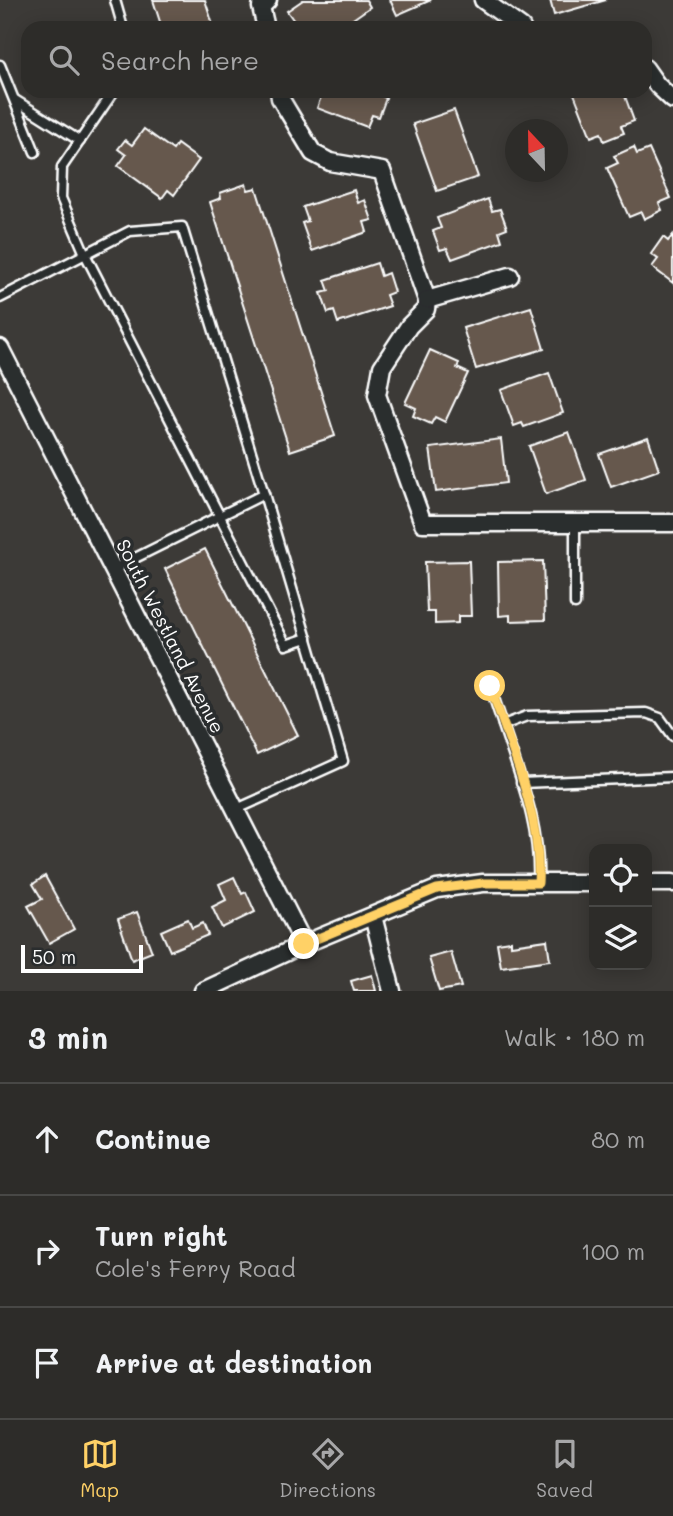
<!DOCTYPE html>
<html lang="en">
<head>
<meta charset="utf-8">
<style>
  body { margin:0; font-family:Mali,sans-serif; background:#353431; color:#f1f3f6 }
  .controls { position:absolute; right:21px; bottom:21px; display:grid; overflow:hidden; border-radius:14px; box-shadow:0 4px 18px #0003 }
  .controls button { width:63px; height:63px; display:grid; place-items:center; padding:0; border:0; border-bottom:2px solid #484846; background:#2d2c29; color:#f1f3f6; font:35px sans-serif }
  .compass { position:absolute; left:505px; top:119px; width:63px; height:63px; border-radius:50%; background:#2d2c29; box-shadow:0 4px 18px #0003; rotate:338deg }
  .scale { position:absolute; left:21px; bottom:18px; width:122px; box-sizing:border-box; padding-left:7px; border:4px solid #fff; border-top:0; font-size:19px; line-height:24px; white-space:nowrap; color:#fff; -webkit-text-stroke:5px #2a2d2e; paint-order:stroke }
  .stop { position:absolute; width:21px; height:21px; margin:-16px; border:5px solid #ffd166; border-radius:50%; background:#fff }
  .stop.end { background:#ffd166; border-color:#fff; box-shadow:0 2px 7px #0008 }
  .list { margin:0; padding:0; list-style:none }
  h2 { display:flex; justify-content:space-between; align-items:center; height:91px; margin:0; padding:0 28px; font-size:30px }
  h2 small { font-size:23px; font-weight:400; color:#a7a7a8 }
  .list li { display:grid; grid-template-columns:46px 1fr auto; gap:21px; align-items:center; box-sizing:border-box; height:112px; padding:0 28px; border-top:2px solid #484846 }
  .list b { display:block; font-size:26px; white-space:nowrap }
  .list p { margin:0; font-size:23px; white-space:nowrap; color:#a7a7a8 }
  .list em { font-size:23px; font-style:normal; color:#a7a7a8 }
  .icon { flex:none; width:38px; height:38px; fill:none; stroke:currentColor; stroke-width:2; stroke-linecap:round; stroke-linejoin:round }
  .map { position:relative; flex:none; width:673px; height:991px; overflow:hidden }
  .search { position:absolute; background:#2d2c29; box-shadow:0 4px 18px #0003; left:21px; right:21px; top:21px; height:77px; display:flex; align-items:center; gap:18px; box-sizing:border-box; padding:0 24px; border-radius:21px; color:#a7a7a8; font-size:26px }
  .sheet { height:427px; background:#2d2c29 }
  nav { display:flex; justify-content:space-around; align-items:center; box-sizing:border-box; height:98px; border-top:2px solid #484846; background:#2d2c29; font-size:19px; color:#a7a7a8 }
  nav a { display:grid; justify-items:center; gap:4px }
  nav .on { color:#ffd166 }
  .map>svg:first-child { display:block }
  .building { fill:#66584d; stroke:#fff; stroke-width:2 }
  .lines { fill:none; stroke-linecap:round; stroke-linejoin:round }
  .lane-casing { stroke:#fff; stroke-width:13 }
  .street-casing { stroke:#fff; stroke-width:21 }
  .lane { stroke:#2a2d2e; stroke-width:8 }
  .street { stroke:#2a2d2e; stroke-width:16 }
  .route { stroke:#ffd166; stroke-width:9 }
  .labels { text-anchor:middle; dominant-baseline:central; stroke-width:7; stroke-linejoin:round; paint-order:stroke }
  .street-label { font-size:19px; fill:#fff; stroke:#2a2d2e }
</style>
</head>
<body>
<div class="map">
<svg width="673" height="991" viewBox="0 0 673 991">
  <rect width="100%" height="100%" fill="#3c3a37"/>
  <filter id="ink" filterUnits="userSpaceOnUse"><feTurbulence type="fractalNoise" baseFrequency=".0143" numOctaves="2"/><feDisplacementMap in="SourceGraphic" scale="14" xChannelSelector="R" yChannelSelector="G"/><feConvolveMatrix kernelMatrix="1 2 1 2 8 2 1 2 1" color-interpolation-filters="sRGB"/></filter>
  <g filter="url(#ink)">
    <g class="building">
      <polygon points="153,0 205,0 214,28 162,28"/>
      <polygon points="303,0 366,0 370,7 340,28 299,28 287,11"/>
      <polygon points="390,0 431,0 397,15"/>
      <polygon points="550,0 606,0 554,15"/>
      <polygon points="314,91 380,91 379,95 386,98 379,117 372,115 367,127 317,108 321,97 313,94"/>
      <polygon points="573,91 623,91 634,121 621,126 624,133 604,141 601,133 591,137"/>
      <polygon points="454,110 478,177 437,191 413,124"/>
      <polygon points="144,129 173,150 177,144 199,160 174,195 168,190 162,198 118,166 126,155 118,149 125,140 132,145"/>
      <polygon points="634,147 637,154 649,149 671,198 659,203 662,210 644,219 641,212 629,217 607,168 618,163 614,156"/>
      <polygon points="246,184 248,190 256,188 335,436 290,451 210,202 221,198 220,193"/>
      <polygon points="354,190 358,203 365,200 372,220 364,222 367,232 312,251 302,223 308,221 303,207"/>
      <polygon points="488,199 492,211 500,209 507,228 499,231 502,241 452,259 447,248 440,250 433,231 441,228 437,218"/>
      <polygon points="673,235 673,283 652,267 658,259 651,254 663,237 668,241"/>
      <polygon points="377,263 381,276 388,273 394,292 386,295 390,306 338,323 334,311 328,313 321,293 329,291 325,280"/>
      <polygon points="531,307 544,349 476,369 463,328"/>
      <polygon points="430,350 459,363 457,368 468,373 445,422 435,417 431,424 413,416 416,408 405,403"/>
      <polygon points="549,373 563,413 524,427 522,423 514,426 501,390"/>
      <polygon points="569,432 586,480 546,494 529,446"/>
      <polygon points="648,437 659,470 611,487 599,454"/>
      <polygon points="501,439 506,483 436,492 430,448"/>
      <polygon points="205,549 298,735 257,755 165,569"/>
      <polygon points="469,561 471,616 458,616 458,623 435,624 435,612 427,612 425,562"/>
      <polygon points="543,561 545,620 510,621 510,615 499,616 498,562"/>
      <polygon points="45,876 74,929 49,943 28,906 42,899 33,884"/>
      <polygon points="234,877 242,894 246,892 255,912 222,928 212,907 226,900 219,884"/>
      <polygon points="137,912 152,952 132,960 118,919"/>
      <polygon points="188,919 192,928 203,923 208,935 170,951 161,931"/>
      <polygon points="547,940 550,960 501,967 497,943 511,941 511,945"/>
      <polygon points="451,952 461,987 439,991 429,958"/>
      <polygon points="372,975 376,991 354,991 351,981"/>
    </g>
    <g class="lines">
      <g class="lane-casing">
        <g id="lane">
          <polyline points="115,0 123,28"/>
          <polyline points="0,65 35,152"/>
          <polyline points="114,91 62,167 61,198 85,254 286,645 307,638"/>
          <polyline points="15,100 80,141"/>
          <polyline points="0,298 130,231 182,227 264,494 113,569"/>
          <polyline points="575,604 575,523"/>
          <polyline points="490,686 503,725 527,716 646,713 660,718 673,736"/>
          <path d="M 503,725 C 520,778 541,826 538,883"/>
          <polyline points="521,783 673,777"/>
          <polyline points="237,809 343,761 264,494"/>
        </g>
      </g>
      <g class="street-casing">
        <g id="street">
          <polyline points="483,0 522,28"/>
          <polyline points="266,28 261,7 268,0"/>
          <polyline points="645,68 657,85 673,100"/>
          <polyline points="279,91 280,98 313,153 330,162 382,171 427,300 426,309 409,326 382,367 377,395 423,523 673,523"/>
          <polyline points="427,300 510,276"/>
          <polyline points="0,348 304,944"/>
          <polyline points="647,883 673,883"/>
          <polyline points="373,916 392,991"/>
          <polyline points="203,991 304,944 437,889 483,883 594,883"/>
        </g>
      </g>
      <use href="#lane" class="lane"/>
      <use href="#street" class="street"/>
    </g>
  </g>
  <g class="lines" filter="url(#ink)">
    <path class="route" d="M 304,944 L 437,889 L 483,883 L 538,883 C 542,818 511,747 490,686"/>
  </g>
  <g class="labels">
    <g class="street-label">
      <text transform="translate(171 636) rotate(63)">South Westland Avenue</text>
    </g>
  </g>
</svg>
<div class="controls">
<button><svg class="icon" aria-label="locate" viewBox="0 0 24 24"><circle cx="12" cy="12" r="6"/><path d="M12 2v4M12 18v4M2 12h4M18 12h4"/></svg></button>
<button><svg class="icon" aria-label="layers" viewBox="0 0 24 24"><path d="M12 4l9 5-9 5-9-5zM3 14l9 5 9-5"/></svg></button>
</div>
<svg class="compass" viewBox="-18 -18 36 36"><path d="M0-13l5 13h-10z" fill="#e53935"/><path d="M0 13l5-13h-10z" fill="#a7a7a8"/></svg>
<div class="scale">50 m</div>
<div class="stop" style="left:490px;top:686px"></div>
<div class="stop end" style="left:304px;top:944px"></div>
<div class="search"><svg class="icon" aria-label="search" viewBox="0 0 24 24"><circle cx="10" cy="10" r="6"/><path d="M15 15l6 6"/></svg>Search here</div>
</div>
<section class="sheet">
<h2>3 min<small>Walk · 180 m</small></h2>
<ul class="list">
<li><svg class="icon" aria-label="ahead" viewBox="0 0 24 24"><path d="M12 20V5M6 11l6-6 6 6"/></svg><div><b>Continue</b></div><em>80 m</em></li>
<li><svg class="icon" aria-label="right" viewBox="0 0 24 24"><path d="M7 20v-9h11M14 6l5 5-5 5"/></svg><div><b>Turn right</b><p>Cole's Ferry Road</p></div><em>100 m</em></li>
<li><svg class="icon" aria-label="arrive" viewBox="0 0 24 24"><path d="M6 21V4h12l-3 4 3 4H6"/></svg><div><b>Arrive at destination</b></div></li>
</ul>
</section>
<nav>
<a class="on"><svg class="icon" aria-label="map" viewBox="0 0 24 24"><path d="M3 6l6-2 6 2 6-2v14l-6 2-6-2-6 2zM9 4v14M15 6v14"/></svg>Map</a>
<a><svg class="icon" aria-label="directions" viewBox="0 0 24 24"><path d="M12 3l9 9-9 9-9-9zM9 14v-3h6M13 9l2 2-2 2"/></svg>Directions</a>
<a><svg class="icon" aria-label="saved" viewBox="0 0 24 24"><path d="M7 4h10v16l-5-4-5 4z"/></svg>Saved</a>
</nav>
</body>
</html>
